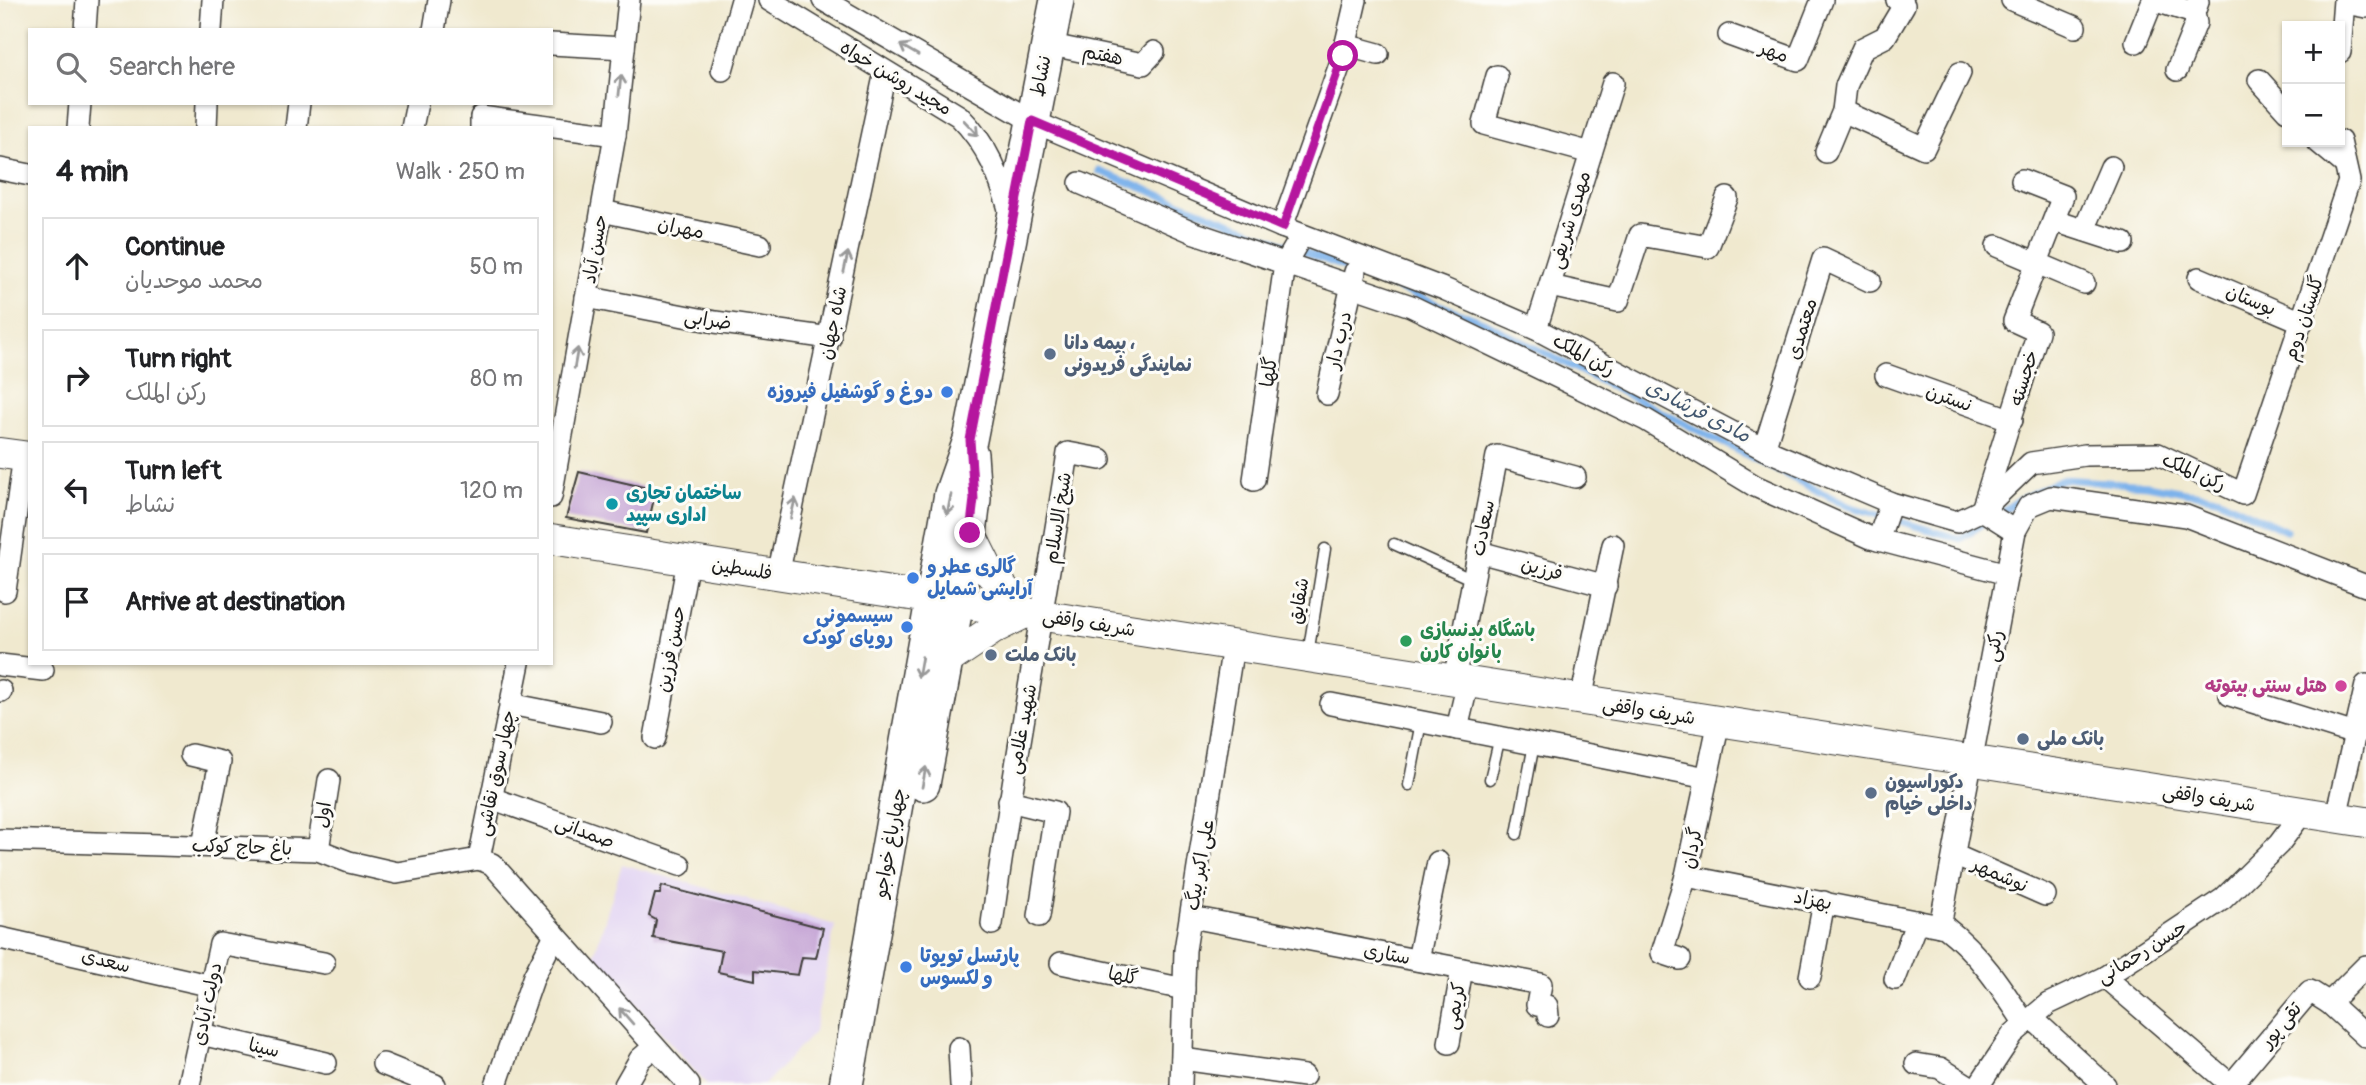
<!DOCTYPE html>
<html lang="en">
<head>
<meta charset="utf-8">
<style>
  body { margin:0; font-family:Pangolin,"Playpen Sans Arabic",sans-serif; background:#f6f6f6; color:#202124 }
  .controls { position:absolute; right:21px; top:21px; display:grid; overflow:hidden; border-radius:0px; box-shadow:0 2px 5px #0004 }
  .controls button { width:63px; height:63px; display:grid; place-items:center; padding:0; border:0; border-bottom:2px solid #e0e0e0; background:#fff; color:#202124; font:35px sans-serif }
  .stop { position:absolute; width:21px; height:21px; margin:-16px; border:5px solid #b5179e; border-radius:50%; background:#fff }
  .stop.end { background:#b5179e; border-color:#fff; box-shadow:0 2px 7px #0008 }
  .list { margin:0; padding:0; list-style:none }
  h2 { display:flex; justify-content:space-between; align-items:center; height:91px; margin:0; padding:0 28px; font-size:30px }
  h2 small { font-size:23px; font-weight:400; color:#757577 }
  .list li { display:grid; grid-template-columns:46px 1fr auto; gap:21px; align-items:center; box-sizing:border-box; height:98px; margin:0 14px 14px; padding:0 14px; border:2px solid #e0e0e0; border-radius:0px }
  .list b { display:block; font-size:26px; white-space:nowrap }
  .list p { margin:0; font-size:23px; white-space:nowrap; color:#757577 }
  .list em { font-size:23px; font-style:normal; color:#757577 }
  .icon { flex:none; width:38px; height:38px; fill:none; stroke:currentColor; stroke-width:2; stroke-linecap:round; stroke-linejoin:round }
  .map { position:relative; flex:none; width:2366px; height:1085px; overflow:hidden }
  .search { position:absolute; background:#fff; box-shadow:0 2px 5px #0004; left:28px; top:28px; width:525px; height:77px; display:flex; align-items:center; gap:18px; box-sizing:border-box; padding:0 24px; border-radius:0px; color:#757577; font-size:26px }
  .panel { position:absolute; background:#fff; box-shadow:0 2px 5px #0004; left:28px; top:126px; width:525px; height:539px; border-radius:0px }
  .map>svg:first-child { display:block }
  .built { fill:#e2d4f3 }
  .lines { fill:none; stroke-linecap:round; stroke-linejoin:round }
  .stream { stroke:#7db2eb; stroke-width:7 }
  .building { fill:#c5a4d5 }
  .service-casing { stroke:#3c3b37; stroke-width:13 }
  .minor-casing { stroke:#3c3b37; stroke-width:24 }
  .secondary-casing { stroke:#3c3b37; stroke-width:32 }
  .primary-casing { stroke:#3c3b37; stroke-width:36 }
  .service { stroke:#fff; stroke-width:10 }
  .minor { stroke:#fff; stroke-width:21 }
  .secondary { stroke:#fff; stroke-width:30 }
  .primary { stroke:#fff; stroke-width:33 }
  .oneway { stroke:#999 }
  .route { stroke:#b5179e; stroke-width:9 }
  .service-dot { fill:#5c6f8a; stroke:#fdfcf7; stroke-width:2.5 }
  .shop-dot { fill:#3f7fe0; stroke:#fdfcf7; stroke-width:2.5 }
  .culture-dot { fill:#0f9aa8; stroke:#fdfcf7; stroke-width:2.5 }
  .leisure-dot { fill:#2e9e5b; stroke:#fdfcf7; stroke-width:2.5 }
  .hotel-dot { fill:#d1479c; stroke:#fdfcf7; stroke-width:2.5 }
  .labels { text-anchor:middle; dominant-baseline:central; stroke-width:6; stroke-linejoin:round; paint-order:stroke }
  .street-label { font-size:19px; fill:#1c1c1c; stroke:#fdfcf7 }
  .service-label { font-size:19px; font-weight:bold; fill:#4e5e75; stroke:#fdfcf7; text-anchor:start }
  .shop-label { font-size:19px; font-weight:bold; fill:#366cbe; stroke:#fdfcf7; text-anchor:end }
  .culture-label { font-size:19px; font-weight:bold; fill:#0d838f; stroke:#fdfcf7; text-anchor:start }
  .leisure-label { font-size:19px; font-weight:bold; fill:#27864d; stroke:#fdfcf7; text-anchor:start }
  .hotel-label { font-size:19px; font-weight:bold; fill:#b23c85; stroke:#fdfcf7; text-anchor:end }
  .water-label { font-size:21px; font-style:italic; fill:#43586f; stroke:#fdfcf7 }
</style>
</head>
<body>
<div class="map">
<svg width="2366" height="1085" viewBox="0 0 2366 1085">
  <rect width="100%" height="100%" fill="#fdfcf7"/>
  <filter id="ink" filterUnits="userSpaceOnUse"><feTurbulence type="fractalNoise" baseFrequency=".0143" numOctaves="2"/><feDisplacementMap in="SourceGraphic" scale="14" xChannelSelector="R" yChannelSelector="G"/><feConvolveMatrix kernelMatrix="1 2 1 2 8 2 1 2 1" color-interpolation-filters="sRGB"/></filter>
  <filter id="wash" filterUnits="userSpaceOnUse"><feTurbulence type="fractalNoise" baseFrequency=".00686" numOctaves="4" result="noise"/><feDisplacementMap in="SourceGraphic" scale="28" xChannelSelector="R" yChannelSelector="G"/><feGaussianBlur stdDeviation="1.57" result="paint"/><feColorMatrix in="noise" values="0 0 0 0 0 0 0 0 0 0 0 0 0 0 0 0 0 1.4 0 .05"/><feComposite in="paint" operator="in"/></filter>
  <g filter="url(#wash)">
    <rect width="100%" height="100%" fill="#f0e9cf"/>
    <polygon class="built" points="622,864 835,925 814,1032 764,1085 707,1085 594,956"/>
    <g class="lines">
      <polyline class="stream" points="1099,171 1483,322 1848,506 1960,539 2019,500 2062,479 2147,485 2217,498 2286,531"/>
    </g>
    <g id="blocks">
      <g class="building">
        <polygon points="579,472 656,490 646,533 566,518"/>
        <polygon points="662,886 823,928 816,958 802,957 798,975 755,970 755,980 718,972 722,951 653,938 656,920 649,916 655,894 660,894"/>
      </g>
    </g>
  </g>
  <g filter="url(#ink)">
    <use href="#blocks" fill-opacity="0" stroke="#3c3b37" stroke-width="2"/>
    <g class="lines">
      <g class="service-casing">
        <g id="service">
          <polyline points="1394,544 1473,580"/>
          <polyline points="1308,654 1325,549"/>
          <polyline points="1490,779 1500,737"/>
          <polyline points="1409,785 1421,722"/>
          <polyline points="1517,834 1534,744"/>
        </g>
      </g>
      <g class="minor-casing">
        <g id="minor">
          <path d="M 769,0 L 959,116 C 988,145 1000,177 1011,216"/>
          <polyline points="823,0 1032,121 1282,227 1444,289 1536,329 1764,449 1891,503 1957,522 1982,510 2031,463 2085,455 2158,454 2243,494 2349,181 2340,141"/>
          <polyline points="2012,0 2075,27"/>
          <polyline points="2345,3 2366,7"/>
          <polyline points="85,30 87,0"/>
          <polyline points="211,30 213,0"/>
          <polyline points="434,30 439,0"/>
          <polyline points="1729,35 1798,60 1822,0"/>
          <polyline points="2136,42 2153,0 2194,13"/>
          <polyline points="551,44 624,48"/>
          <polyline points="1047,44 1143,64 1154,52"/>
          <polyline points="1345,45 1378,54"/>
          <polyline points="2340,52 2344,0"/>
          <polyline points="722,70 742,0"/>
          <polyline points="2177,70 2196,23 2194,13 2198,2"/>
          <polyline points="1497,76 1484,124 1591,153"/>
          <polyline points="2259,80 2287,111"/>
          <polyline points="1843,111 1924,148 1960,73"/>
          <polyline points="78,128 80,103"/>
          <polyline points="206,128 207,103"/>
          <polyline points="296,128 299,103"/>
          <polyline points="412,128 417,103"/>
          <polyline points="481,128 481,117 615,135"/>
          <polyline points="2318,142 2342,162"/>
          <polyline points="1826,152 1843,111 1846,86 1863,48 1885,37 1904,5 1897,0"/>
          <polyline points="0,169 30,175"/>
          <polyline points="1080,183 1195,233 1411,306 1646,420 1755,486 1871,538 2007,574"/>
          <polyline points="602,211 760,245"/>
          <polyline points="2055,221 2123,243"/>
          <polyline points="1282,227 1343,56 1356,0"/>
          <polyline points="2084,230 2111,167"/>
          <polyline points="1997,246 2084,283"/>
          <polyline points="2199,278 2302,322"/>
          <polyline points="1550,286 1618,301 1640,235 1708,247 1727,198"/>
          <polyline points="586,297 715,322 830,338"/>
          <polyline points="1536,329 1613,83"/>
          <polyline points="1886,375 2012,420"/>
          <polyline points="1327,394 1355,272"/>
          <polyline points="1764,449 1823,259 1870,281"/>
          <polyline points="1254,480 1285,264 1302,235"/>
          <polyline points="551,497 615,135 629,0"/>
          <polyline points="2015,531 1982,510 2038,332 2014,321 2063,196 2022,180"/>
          <polyline points="1878,540 1891,503"/>
          <polyline points="1479,552 1606,586"/>
          <polyline points="778,575 885,72"/>
          <polyline points="5,591 24,456"/>
          <polyline points="519,663 479,859 492,864 689,1085"/>
          <polyline points="0,665 43,670"/>
          <polyline points="1454,680 1497,456 1575,477"/>
          <polyline points="0,691 1,691"/>
          <polyline points="2230,695 2355,734"/>
          <polyline points="1581,700 1613,545"/>
          <polyline points="510,704 601,722"/>
          <polyline points="1331,704 1707,778"/>
          <polyline points="1457,729 1468,682"/>
          <polyline points="655,738 688,561"/>
          <polyline points="191,755 220,762 203,845"/>
          <polyline points="491,798 680,865"/>
          <polyline points="1009,801 1055,812 1039,916"/>
          <polyline points="2336,817 2366,685"/>
          <polyline points="0,840 318,850 349,862 397,873 479,859"/>
          <polyline points="318,850 329,780"/>
          <polyline points="1954,855 2045,895"/>
          <path d="M 1686,876 L 1945,927 C 1979,953 2002,988 2025,1024"/>
          <polyline points="1191,917 1541,984 1537,1005 1547,1006 1548,1016"/>
          <path d="M 992,924 C 1013,766 1044,610 1068,453 L 1100,459"/>
          <polyline points="1940,926 2015,531 2029,506 2051,497 2186,516 2366,586"/>
          <polyline points="0,938 212,986"/>
          <polyline points="1680,959 1662,953 1686,876 1719,721"/>
          <polyline points="1418,960 1438,862"/>
          <polyline points="1061,963 1184,989"/>
          <polyline points="1810,977 1824,902"/>
          <polyline points="2105,977 2231,1085"/>
          <polyline points="1895,979 1917,921"/>
          <polyline points="2329,1003 2366,1037"/>
          <polyline points="2032,1018 2105,1085"/>
          <polyline points="201,1034 326,1063"/>
          <polyline points="1449,1043 1462,969"/>
          <polyline points="959,1048 961,1085"/>
          <polyline points="1182,1059 1304,1076"/>
          <polyline points="383,1064 435,1085"/>
          <polyline points="1916,1064 1940,1068 1967,1085"/>
          <polyline points="189,1085 220,944 324,963"/>
          <polyline points="496,1085 534,976 555,935"/>
          <polyline points="625,1085 640,1059 654,1047"/>
          <polyline points="1181,1085 1185,950 1233,646"/>
          <polyline points="1979,1085 2013,1034 2048,1004 2105,977 2223,899 2279,844 2303,812"/>
          <polyline points="2231,1085 2310,991 2329,1003 2366,966"/>
        </g>
      </g>
      <g class="secondary-casing">
        <g id="secondary">
          <polyline points="0,453 30,457"/>
          <polyline points="551,539 2366,822"/>
          <polyline points="946,661 995,628 1025,613 990,573 970,533"/>
        </g>
      </g>
      <g class="primary-casing">
        <g id="primary">
          <polyline points="923,784 970,533 974,499 971,454"/>
          <polyline points="846,1085 951,494 970,440 1057,0"/>
        </g>
      </g>
      <use href="#service" class="service"/>
      <use href="#minor" class="minor"/>
      <use href="#secondary" class="secondary"/>
      <use href="#primary" class="primary"/>
    </g>
    <defs><path id="oneway-shaft" d="M-6 0H5M1.5-3L5.5 0L1.5 3" fill="none" stroke-width="1.6" stroke-linecap="round" stroke-linejoin="round" transform="scale(1.75)"/></defs>
    <g class="oneway">
      <use href="#oneway-shaft" transform="translate(909 50) rotate(-150)"/>
      <use href="#oneway-shaft" transform="translate(620 85) rotate(-84)"/>
      <use href="#oneway-shaft" transform="translate(971 128) rotate(47)"/>
      <use href="#oneway-shaft" transform="translate(846 262) rotate(-78)"/>
      <use href="#oneway-shaft" transform="translate(576 358) rotate(-80)"/>
      <use href="#oneway-shaft" transform="translate(949 505) rotate(101)"/>
      <use href="#oneway-shaft" transform="translate(793 508) rotate(-77)"/>
      <use href="#oneway-shaft" transform="translate(920 667) rotate(100)"/>
      <use href="#oneway-shaft" transform="translate(924 777) rotate(-79)"/>
      <use href="#oneway-shaft" transform="translate(626 1016) rotate(-131)"/>
    </g>
  </g>
  <g class="lines" filter="url(#ink)">
    <polyline class="route" points="970,533 974,499 970,440 1032,121 1283,227 1343,56"/>
  </g>
  <g class="service-dot">
    <circle cx="1050" cy="354" r="7"/>
    <circle cx="991" cy="655" r="7"/>
    <circle cx="2023" cy="739" r="7"/>
    <circle cx="1871" cy="793" r="7"/>
  </g>
  <g class="shop-dot">
    <circle cx="947" cy="392" r="7"/>
    <circle cx="913" cy="578" r="7"/>
    <circle cx="907" cy="627" r="7"/>
    <circle cx="906" cy="967" r="7"/>
  </g>
  <circle class="culture-dot" cx="612" cy="504" r="7"/>
  <circle class="leisure-dot" cx="1406" cy="641" r="7"/>
  <circle class="hotel-dot" cx="2341" cy="686" r="7"/>
  <g class="labels">
    <g class="street-label">
      <text transform="translate(1774 52) rotate(20)">مهر</text>
      <text transform="translate(1103 55) rotate(12)">هفتم</text>
      <text transform="translate(1041 76) rotate(-79)">نشاط</text>
      <text transform="translate(896 78) rotate(31)">مجید روشن خواه</text>
      <text transform="translate(1570 220) rotate(-73)">مهدی شریفی</text>
      <text transform="translate(681 228) rotate(12)">مهران</text>
      <text transform="translate(595 249) rotate(-80)">حسن آباد</text>
      <text transform="translate(2251 300) rotate(23)">بوستان</text>
      <text transform="translate(2304 318) rotate(-71)">گلستان دوم</text>
      <text transform="translate(708 320) rotate(9)">ضرابی</text>
      <text transform="translate(833 323) rotate(-78)">شاه جهان</text>
      <text transform="translate(1802 329) rotate(-73)">معتمدی</text>
      <text transform="translate(1339 340) rotate(-77)">درب دار</text>
      <text transform="translate(1584 355) rotate(29)">رکن الملک</text>
      <text transform="translate(1269 372) rotate(-82)">گلها</text>
      <text transform="translate(2024 378) rotate(-73)">خجسته</text>
      <text transform="translate(1949 398) rotate(20)">نسترن</text>
      <text transform="translate(2194 472) rotate(24)">رکن الملک</text>
      <text transform="translate(1058 518) rotate(-81)">شیخ الاسلام</text>
      <text transform="translate(1483 528) rotate(-79)">سعادت</text>
      <text transform="translate(742 569) rotate(9)">فلسطین</text>
      <text transform="translate(1542 569) rotate(15)">فرزین</text>
      <text transform="translate(1299 601) rotate(-81)">شقایق</text>
      <text transform="translate(1089 623) rotate(9)">شریف واقفی</text>
      <text transform="translate(1994 646) rotate(-80)">رکنی</text>
      <text transform="translate(671 649) rotate(-79)">حسن فرزین</text>
      <text transform="translate(1649 711) rotate(9)">شریف واقفی</text>
      <text transform="translate(1022 729) rotate(-79)">شهید غلامی</text>
      <text transform="translate(496 773) rotate(-78)">چهار سوق نقاشی</text>
      <text transform="translate(2209 798) rotate(9)">شریف واقفی</text>
      <text transform="translate(323 815) rotate(-81)">اول</text>
      <text transform="translate(585 832) rotate(20)">صمدانی</text>
      <text transform="translate(890 843) rotate(-80)">چهارباغ خواجو</text>
      <text transform="translate(242 847) rotate(2)">باغ حاج کوکب</text>
      <text transform="translate(1692 848) rotate(-78)">گردان</text>
      <text transform="translate(1200 865) rotate(-80)">علی اکبر بیگ</text>
      <text transform="translate(2000 875) rotate(24)">نوشمهر</text>
      <text transform="translate(1813 900) rotate(11)">بهزاد</text>
      <text transform="translate(2142 952) rotate(-32)">حسن رحمانی</text>
      <text transform="translate(1387 954) rotate(11)">ستاری</text>
      <text transform="translate(106 961) rotate(14)">سعدی</text>
      <text transform="translate(1123 976) rotate(12)">گلها</text>
      <text transform="translate(207 1004) rotate(-78)">دولت آبادی</text>
      <text transform="translate(1455 1006) rotate(-80)">کریمی</text>
      <text transform="translate(2281 1025) rotate(-50)">تقی پور</text>
      <text transform="translate(264 1048) rotate(13)">سینا</text>
    </g>
    <g class="service-label">
      <text x="1064" y="343">بیمه دانا ،<tspan x="1064" dy="22">نمایندگی فریدونی</tspan></text>
      <text x="1005" y="655">بانک ملت</text>
      <text x="2037" y="739">بانک ملی</text>
      <text x="1885" y="782">دکوراسیون<tspan x="1885" dy="22">داخلی خیام</tspan></text>
    </g>
    <g class="shop-label">
      <text x="933" y="392">دوغ و گوشفیل فیروزه</text>
      <text x="927" y="567" text-anchor="start">گالری عطر و<tspan x="927" dy="22">آرایشی شمایل</tspan></text>
      <text x="893" y="616">سیسمونی<tspan x="893" dy="22">رویای کودک</tspan></text>
      <text x="920" y="956" text-anchor="start">پارتسل تویوتا<tspan x="920" dy="22">و لکسوس</tspan></text>
    </g>
    <g class="culture-label">
      <text x="626" y="493">ساختمان تجاری<tspan x="626" dy="22">اداری سپید</tspan></text>
    </g>
    <g class="leisure-label">
      <text x="1420" y="630">باشگاه بدنسازی<tspan x="1420" dy="22">بانوان کارن</tspan></text>
    </g>
    <g class="hotel-label">
      <text x="2327" y="686">هتل سنتی بیتوته</text>
    </g>
    <g class="water-label">
      <text transform="translate(1698 411) rotate(27)">مادی فرشادی</text>
    </g>
  </g>
</svg>
<div class="controls">
<button>+</button>
<button>−</button>
</div>
<div class="stop" style="left:1343px;top:56px"></div>
<div class="stop end" style="left:970px;top:533px"></div>
<div class="search"><svg class="icon" aria-label="search" viewBox="0 0 24 24"><circle cx="10" cy="10" r="6"/><path d="M15 15l6 6"/></svg>Search here</div>
<section class="panel">
<h2>4 min<small>Walk · 250 m</small></h2>
<ul class="list">
<li><svg class="icon" aria-label="ahead" viewBox="0 0 24 24"><path d="M12 20V5M6 11l6-6 6 6"/></svg><div><b>Continue</b><p>محمد موحدیان</p></div><em>50 m</em></li>
<li><svg class="icon" aria-label="right" viewBox="0 0 24 24"><path d="M7 20v-9h11M14 6l5 5-5 5"/></svg><div><b>Turn right</b><p>رکن الملک</p></div><em>80 m</em></li>
<li><svg class="icon" aria-label="left" viewBox="0 0 24 24"><path d="M17 20v-9H6M10 6l-5 5 5 5"/></svg><div><b>Turn left</b><p>نشاط</p></div><em>120 m</em></li>
<li><svg class="icon" aria-label="arrive" viewBox="0 0 24 24"><path d="M6 21V4h12l-3 4 3 4H6"/></svg><div><b>Arrive at destination</b></div></li>
</ul>
</section>
</div>
</body>
</html>
